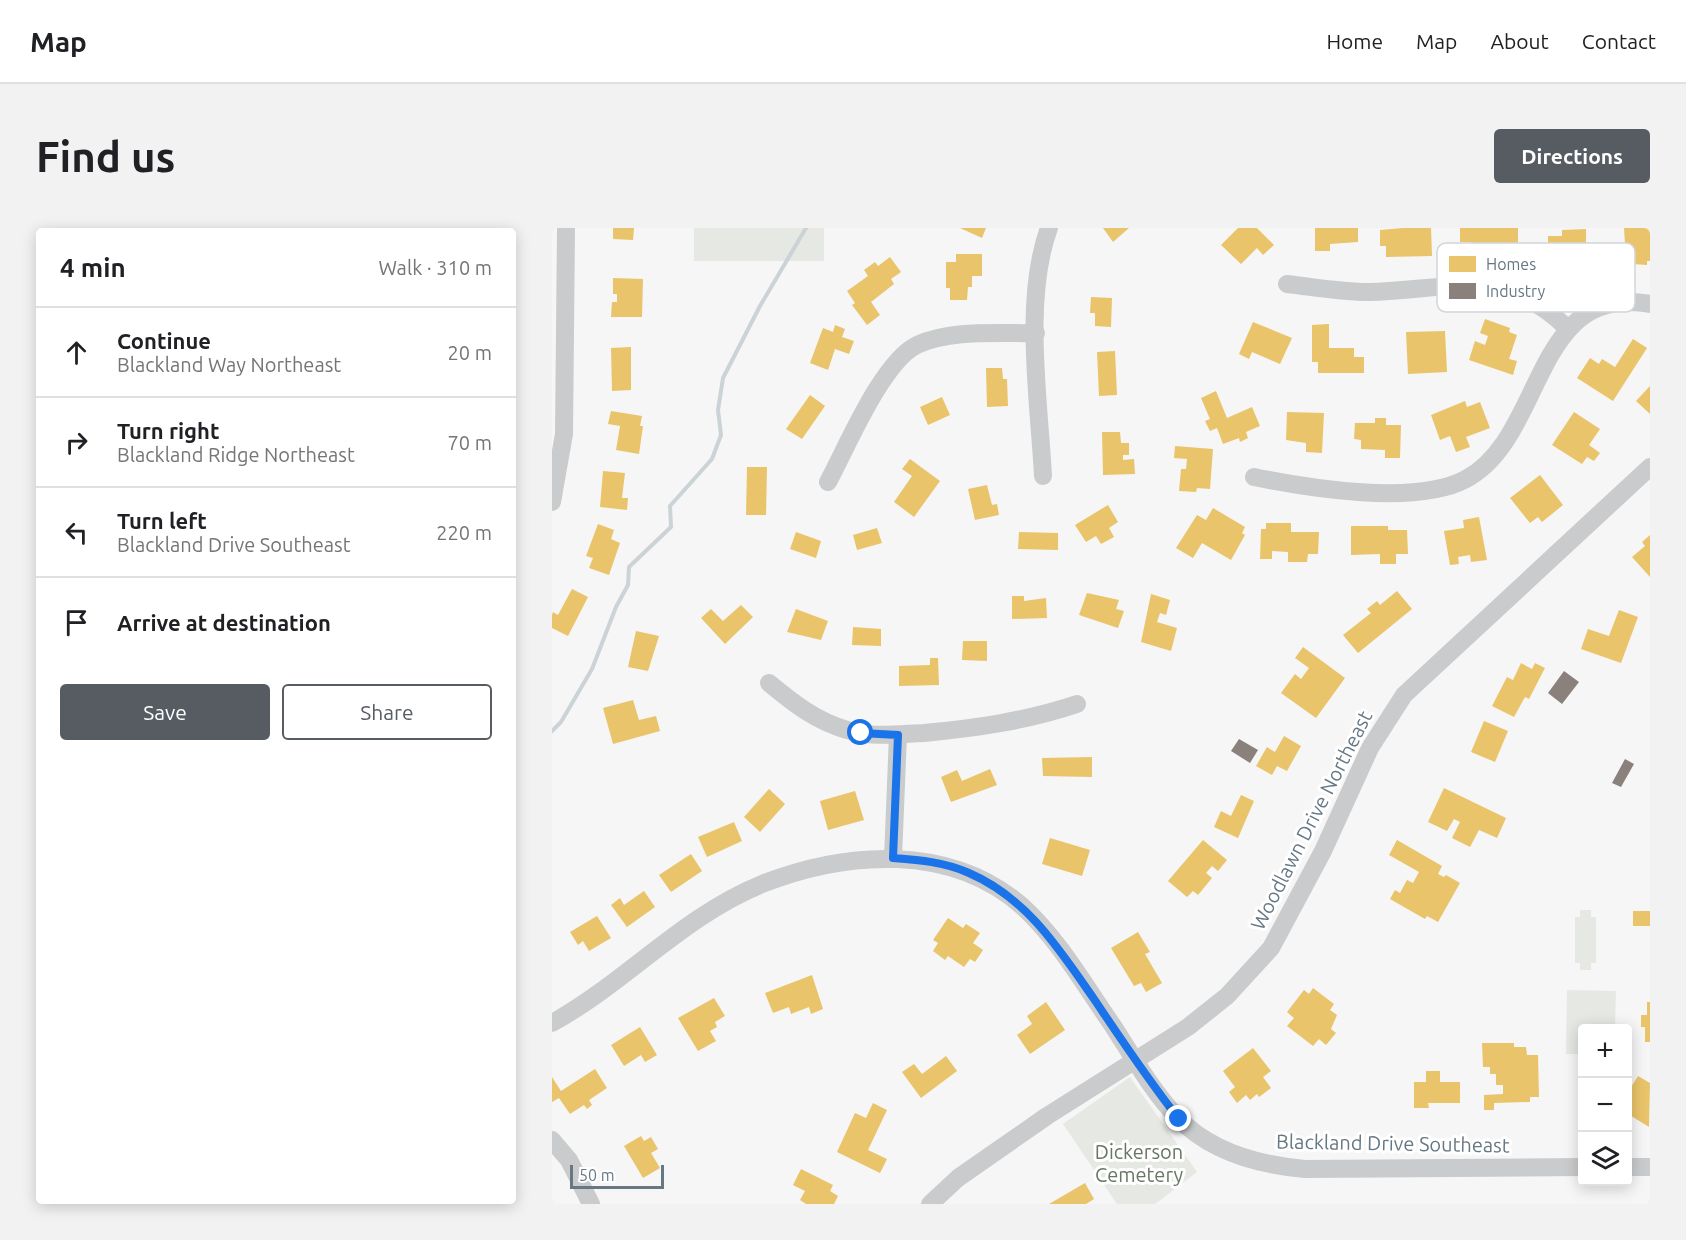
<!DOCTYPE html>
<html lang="en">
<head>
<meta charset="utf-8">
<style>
  body { margin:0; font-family:Ubuntu,sans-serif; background:#f2f2f2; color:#202124 }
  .controls { position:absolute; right:18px; bottom:18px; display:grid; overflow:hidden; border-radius:6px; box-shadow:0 3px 15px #0003 }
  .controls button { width:54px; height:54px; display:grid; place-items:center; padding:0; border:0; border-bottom:2px solid #e0e0e0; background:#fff; color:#202124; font:30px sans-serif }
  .scale { position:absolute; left:18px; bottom:15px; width:94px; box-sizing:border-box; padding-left:6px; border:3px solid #677885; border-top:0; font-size:16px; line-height:21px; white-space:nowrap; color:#677885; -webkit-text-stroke:4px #fff; paint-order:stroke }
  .stop { position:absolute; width:18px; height:18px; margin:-14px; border:4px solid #1a73e8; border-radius:50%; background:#fff }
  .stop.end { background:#1a73e8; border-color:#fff; box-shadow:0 2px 6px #0008 }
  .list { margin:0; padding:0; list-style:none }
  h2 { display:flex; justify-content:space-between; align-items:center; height:78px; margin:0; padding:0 24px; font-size:26px }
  h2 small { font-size:20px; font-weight:400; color:#757577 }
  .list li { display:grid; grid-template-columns:39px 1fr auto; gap:18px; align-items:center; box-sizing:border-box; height:90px; padding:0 24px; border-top:2px solid #e0e0e0 }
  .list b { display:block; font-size:22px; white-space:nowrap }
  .list p { margin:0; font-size:20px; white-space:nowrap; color:#757577 }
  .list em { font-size:20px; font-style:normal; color:#757577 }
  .actions { display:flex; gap:12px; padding:18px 24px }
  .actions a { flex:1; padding:14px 0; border:2px solid #565c62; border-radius:6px; text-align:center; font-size:21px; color:#565c62 }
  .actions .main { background:#565c62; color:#fff }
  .icon { flex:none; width:33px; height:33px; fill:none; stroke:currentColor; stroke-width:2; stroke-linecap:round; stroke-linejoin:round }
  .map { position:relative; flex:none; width:1098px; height:976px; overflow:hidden; border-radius:6px }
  header { display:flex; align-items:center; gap:36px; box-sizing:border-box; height:84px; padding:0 30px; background:#fff; border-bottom:2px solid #e0e0e0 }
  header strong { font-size:28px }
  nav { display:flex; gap:33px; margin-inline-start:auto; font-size:21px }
  .intro { display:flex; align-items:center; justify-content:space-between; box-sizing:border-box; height:144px; padding:0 36px }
  h1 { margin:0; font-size:42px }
  .button { padding:15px 27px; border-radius:6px; background:#565c62; color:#fff; font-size:21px; font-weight:700 }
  main { display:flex; gap:36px; padding:0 36px }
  aside { flex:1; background:#fff; border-radius:6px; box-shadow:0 3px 15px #0003 }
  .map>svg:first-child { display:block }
  .green { fill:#e5e8e3 }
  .homes { fill:#e9c46a }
  .industry { fill:#8a817c }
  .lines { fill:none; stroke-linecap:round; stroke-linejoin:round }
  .stream { stroke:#cbd3d6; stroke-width:4 }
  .minor { stroke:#c9cbcc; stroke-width:18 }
  .route { stroke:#1a73e8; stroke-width:8 }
  .labels { text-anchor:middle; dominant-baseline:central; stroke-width:6; stroke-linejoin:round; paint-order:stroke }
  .street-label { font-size:20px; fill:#677885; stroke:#fff }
  .park-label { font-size:20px; fill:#667762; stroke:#fff }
  .key { fill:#fff; stroke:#d1d6da; stroke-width:1.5 }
  .key-label { font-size:16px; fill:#677885 }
</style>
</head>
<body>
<header>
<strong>Map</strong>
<nav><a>Home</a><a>Map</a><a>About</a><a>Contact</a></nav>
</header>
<div class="intro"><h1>Find us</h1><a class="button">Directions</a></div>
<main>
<aside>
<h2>4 min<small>Walk · 310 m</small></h2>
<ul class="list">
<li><svg class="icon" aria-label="ahead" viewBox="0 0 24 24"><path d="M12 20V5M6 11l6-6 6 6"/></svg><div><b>Continue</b><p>Blackland Way Northeast</p></div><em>20 m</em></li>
<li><svg class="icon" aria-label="right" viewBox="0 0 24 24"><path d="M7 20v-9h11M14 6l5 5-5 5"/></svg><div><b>Turn right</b><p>Blackland Ridge Northeast</p></div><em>70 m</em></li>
<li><svg class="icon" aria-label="left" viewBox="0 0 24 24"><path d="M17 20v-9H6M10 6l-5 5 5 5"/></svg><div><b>Turn left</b><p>Blackland Drive Southeast</p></div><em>220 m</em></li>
<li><svg class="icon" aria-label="arrive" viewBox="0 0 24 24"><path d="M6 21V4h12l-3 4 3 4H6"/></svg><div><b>Arrive at destination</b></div></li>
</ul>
<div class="actions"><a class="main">Save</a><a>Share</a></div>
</aside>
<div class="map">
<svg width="1098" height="976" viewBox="0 0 1098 976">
  <rect width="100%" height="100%" fill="#f6f6f6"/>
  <g class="green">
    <rect x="142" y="0" width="130" height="33"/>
    <polygon points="1028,682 1039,682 1039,689 1044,689 1044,735 1039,735 1039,742 1028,742 1028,735 1023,735 1023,689 1028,689"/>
    <polygon points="1015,762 1064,763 1063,800 1030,800 1030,826 1014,826"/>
    <polygon points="578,849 645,944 603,976 565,976 511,896"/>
  </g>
  <g class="homes">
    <polygon points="61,0 82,0 81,12 61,11"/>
    <polygon points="408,0 434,0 430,10"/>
    <polygon points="551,0 577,0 561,14"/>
    <polygon points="686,0 705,0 722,17 711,27 705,20 689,36 669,17"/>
    <polygon points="763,0 806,0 806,14 778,16 778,23 763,23"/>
    <polygon points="851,0 879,0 880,28 834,29 834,18 828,18 828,2"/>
    <polygon points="908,0 966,0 966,19 919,19 919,14 908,14"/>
    <polygon points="1072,0 1098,0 1098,33 1095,33 1095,37 1066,35 1065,16 1073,16"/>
    <polygon points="1034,1 1034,38 992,36 992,27 996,26 996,8 1010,8 1010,2"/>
    <polygon points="404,26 430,26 430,48 420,48 420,59 416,59 415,72 398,72 398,60 394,60 394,34 404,34"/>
    <polygon points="338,29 349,44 339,51 342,56 319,74 328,87 315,97 300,77 303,75 295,63 316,48 312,42 323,34 326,38"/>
    <polygon points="61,50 91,51 90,89 59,89 60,74 65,74 65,66 61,66"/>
    <polygon points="539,69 560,70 559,99 543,98 543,85 538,85"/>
    <polygon points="933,91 958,100 957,104 965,107 957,131 965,133 961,147 917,132 923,113 933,117 936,108 928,105"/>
    <polygon points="701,94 740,110 728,136 700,124 697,131 687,126"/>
    <polygon points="777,96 777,120 802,120 802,129 812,129 812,145 766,145 766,134 760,134 760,97"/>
    <polygon points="283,97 293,101 290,109 302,113 297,126 283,121 276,142 258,135 271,100 281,104"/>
    <polygon points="893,103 895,144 856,146 854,104"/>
    <polygon points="1081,111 1095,120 1061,173 1025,150 1038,130 1047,136 1050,131 1063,139"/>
    <polygon points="79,119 79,162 60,163 59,120"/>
    <polygon points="563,123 565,167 547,168 545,124"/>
    <polygon points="434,140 450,140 451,151 455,151 456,178 435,179"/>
    <polygon points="1098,158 1098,186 1084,173"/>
    <polygon points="664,163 675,190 700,179 708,198 694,204 696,210 688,214 687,210 671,216 665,200 658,203 653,193 658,191 649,170"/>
    <polygon points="258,167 273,178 250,211 234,201"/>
    <polygon points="390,169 398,187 376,197 368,179"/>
    <polygon points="913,173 915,179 928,174 938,200 914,209 918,219 904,224 898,208 888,212 879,187"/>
    <polygon points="59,183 90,188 88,198 91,198 87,226 64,222 68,198 56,196"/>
    <polygon points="735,184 772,185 770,225 754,224 754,215 734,212"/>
    <polygon points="1022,184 1048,201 1037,217 1048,225 1042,233 1035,229 1030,236 1000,217"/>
    <polygon points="823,190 834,190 834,197 849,197 848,230 833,230 833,222 809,221 809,212 802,211 803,195 823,195"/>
    <polygon points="550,204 568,204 569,215 577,215 577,227 571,227 571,232 582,231 583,246 551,247"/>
    <polygon points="623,218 661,221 658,261 645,260 644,264 627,263 629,241 634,241 635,231 622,230"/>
    <polygon points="358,231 388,253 362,289 342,274 360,248 350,241"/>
    <polygon points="195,239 215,239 214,287 194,287"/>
    <polygon points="51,243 73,245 70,270 76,270 75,282 48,279"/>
    <polygon points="988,247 1011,277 990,294 986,289 978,295 958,270"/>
    <polygon points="435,257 440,277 445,276 447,287 423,292 416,261"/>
    <polygon points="556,277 566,294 557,300 562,309 549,316 544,308 534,314 523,297"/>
    <polygon points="661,280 693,299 690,305 693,307 679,332 650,315 641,330 624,320 645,287 654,292"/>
    <polygon points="927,289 935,332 919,334 918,327 906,329 907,336 898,337 892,303 912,300 911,292"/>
    <polygon points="714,295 739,295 739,304 767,304 766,326 756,326 755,334 736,334 736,324 720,323 720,331 708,331 709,301 714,301"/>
    <polygon points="46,296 62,302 59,311 68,315 57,347 37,340 41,330 34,328"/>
    <polygon points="799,298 836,298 836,302 855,302 856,326 844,326 844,336 828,336 828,326 799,327"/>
    <polygon points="325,300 330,315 305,322 301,307"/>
    <polygon points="244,304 269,313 264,330 238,321"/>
    <polygon points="467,304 506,305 506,322 466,321"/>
    <polygon points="1098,307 1098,349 1080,329 1093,318 1090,314"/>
    <polygon points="20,361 36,369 16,408 0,400 0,387 1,384 6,387"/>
    <polygon points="845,363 860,381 806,425 791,407 819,385 815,381 825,373 828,377"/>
    <polygon points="535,365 567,372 564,381 572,383 566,400 527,387"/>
    <polygon points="599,366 618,372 614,387 608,385 605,394 625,400 619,423 589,414"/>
    <polygon points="460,368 472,368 472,373 494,370 495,390 460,391"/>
    <polygon points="189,377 201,389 173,416 149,390 159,381 171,393"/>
    <polygon points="244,381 276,393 269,412 235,404"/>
    <polygon points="1067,382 1086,389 1069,435 1029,421 1036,401 1057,408"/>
    <polygon points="301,399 329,401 329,418 300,417"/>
    <polygon points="84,403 107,408 96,443 76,439"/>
    <polygon points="411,413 435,413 435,433 410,432"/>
    <polygon points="751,419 793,450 764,490 729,465 743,446 749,451 757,440 743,430"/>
    <polygon points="378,430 386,430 387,457 347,458 347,438 378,437"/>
    <polygon points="969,435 980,441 983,435 993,440 977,471 973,469 962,489 940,478 955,449 961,452"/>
    <polygon points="81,472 87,492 104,488 108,503 61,516 51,480"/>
    <polygon points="932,493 956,503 943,534 919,524"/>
    <polygon points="732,508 749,518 735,543 725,538 720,547 704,538 715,519 723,524"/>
    <polygon points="540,529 540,549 491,548 490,530"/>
    <polygon points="438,541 445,557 399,574 389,549 405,542 410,553"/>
    <polygon points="892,560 954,590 945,610 927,602 918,619 900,610 908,594 902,591 895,603 876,594"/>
    <polygon points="217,561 233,576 208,604 192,589"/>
    <polygon points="303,563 312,592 276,602 268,573"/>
    <polygon points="689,567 702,573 686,610 662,599 669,583 679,588"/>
    <polygon points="182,594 190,613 155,629 146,609"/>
    <polygon points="498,610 538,622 530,648 490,636"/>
    <polygon points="651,612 675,632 666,643 660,638 654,645 660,650 646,667 641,663 635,669 616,653"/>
    <polygon points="845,612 890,638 886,646 892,649 894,647 908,655 886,694 875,688 873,691 838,671 843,662 848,665 855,652 861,655 867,644 837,627"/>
    <polygon points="139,626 150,643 119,664 107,647"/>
    <polygon points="92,663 103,679 75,699 59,677 68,670 72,677"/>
    <rect x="1081" y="683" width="17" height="15"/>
    <polygon points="45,688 59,710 37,723 31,713 26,717 18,704"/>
    <polygon points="396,690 411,700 414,696 428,705 421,715 431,722 423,734 418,731 412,739 396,728 393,732 381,723 386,715 381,712"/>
    <polygon points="586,704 598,724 593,726 610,755 594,764 589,755 582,758 559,720"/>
    <polygon points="260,747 271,781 259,786 257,779 239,786 237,779 221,785 213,765"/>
    <polygon points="761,760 782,776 778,782 785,787 779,801 784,805 774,817 767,811 761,818 735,798 742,790 735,784 752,762 757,766"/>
    <polygon points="162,770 173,788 163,794 165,799 158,803 164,813 146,823 126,790"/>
    <polygon points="494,774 513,802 478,826 465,807 480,796 475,788"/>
    <polygon points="1095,774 1098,774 1098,814 1093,814 1093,799 1089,799 1089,787 1095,787"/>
    <polygon points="88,799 105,827 93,834 89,827 72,838 59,817"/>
    <polygon points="930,815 962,815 962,819 974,819 975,827 986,827 987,869 978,869 978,874 942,875 942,882 932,882 932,867 951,866 951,857 944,857 944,846 938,846 938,839 931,839"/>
    <polygon points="701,820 719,843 711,849 719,860 707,869 705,866 698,872 694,867 685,875 677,864 683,859 671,843"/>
    <polygon points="394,828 405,843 369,870 350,844 362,836 370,846"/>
    <polygon points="43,841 55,860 37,872 40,877 35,881 32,877 18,886 7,870 0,874 0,849 9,863"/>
    <polygon points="874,843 888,843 888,854 908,854 908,875 876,875 877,880 862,880 862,854 874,854"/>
    <polygon points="1086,848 1098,855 1097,899 1076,886 1078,878 1076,876 1076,864"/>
    <polygon points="321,875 335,882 316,922 335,931 328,945 285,924 303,885 314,890"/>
    <polygon points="89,908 92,913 99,909 106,921 99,925 108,940 91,950 72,918"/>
    <polygon points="249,941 281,957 278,963 286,968 282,976 254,976 248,972 253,963 241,957"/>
    <polygon points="533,955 542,971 534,976 497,976"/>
  </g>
  <g class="industry">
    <polygon points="1012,443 1027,454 1010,476 996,465"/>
    <polygon points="687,511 706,522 698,535 679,523"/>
    <polygon points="1073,531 1082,536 1069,559 1060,555"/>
  </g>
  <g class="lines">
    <polyline class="stream" points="0,503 9,494 40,441 64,379 76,357 77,339 119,299 118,278 160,231 169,207 166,182 171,150 208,78 254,0"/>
    <g class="minor">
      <path d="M 735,56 C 762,59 789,64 817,64 C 895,62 952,38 1015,100"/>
      <path d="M 491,248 C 487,172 471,71 497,0"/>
      <path d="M 702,249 C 756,260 864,278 914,251 C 994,208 980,55 1098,76"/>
      <path d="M 276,254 C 295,219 330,134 365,117 C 399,101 447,106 484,105"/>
      <polyline points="0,274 12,206 14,0"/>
      <path d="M 217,455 C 241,475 264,493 295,502 C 319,510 347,506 372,505 C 425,500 474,493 525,476"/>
      <polyline points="341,630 346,507"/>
      <path d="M 0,795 C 74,754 131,688 210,656 C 294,623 399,615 471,679 C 507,712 533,758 561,798 C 581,829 600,863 626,890 C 659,924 707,937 753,941 L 1030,939"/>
      <polyline points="0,912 17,932 39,976"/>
      <polyline points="1076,939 1098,939"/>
      <polyline points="378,976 406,950 495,888 636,799 675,768 719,720 771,623 818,520 852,467 1098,239"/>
    </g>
  </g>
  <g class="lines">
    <path class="route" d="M 309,505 L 346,507 L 341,630 C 367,632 393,634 417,645 C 475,670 507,721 542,771 C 569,811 596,852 627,891"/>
  </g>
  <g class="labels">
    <g class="street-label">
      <text transform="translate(759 592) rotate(-63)">Woodlawn Drive Northeast</text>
      <text transform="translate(841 915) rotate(1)">Blackland Drive Southeast</text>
    </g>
    <g class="park-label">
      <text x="587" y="923">Dickerson<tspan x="587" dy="23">Cemetery</tspan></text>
    </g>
  </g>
  <rect x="885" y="15" width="198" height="69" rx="9" class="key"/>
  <rect x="897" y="28" width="27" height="16" fill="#e9c46a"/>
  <rect x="897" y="55" width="27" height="16" fill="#8a817c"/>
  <g class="key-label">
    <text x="934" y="42">Homes</text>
    <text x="934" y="69">Industry</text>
  </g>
</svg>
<div class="controls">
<button>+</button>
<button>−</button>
<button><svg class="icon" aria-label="layers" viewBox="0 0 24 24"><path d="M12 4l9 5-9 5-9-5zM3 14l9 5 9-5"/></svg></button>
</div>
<div class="scale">50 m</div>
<div class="stop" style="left:309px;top:505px"></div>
<div class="stop end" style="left:627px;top:891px"></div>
</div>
</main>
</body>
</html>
